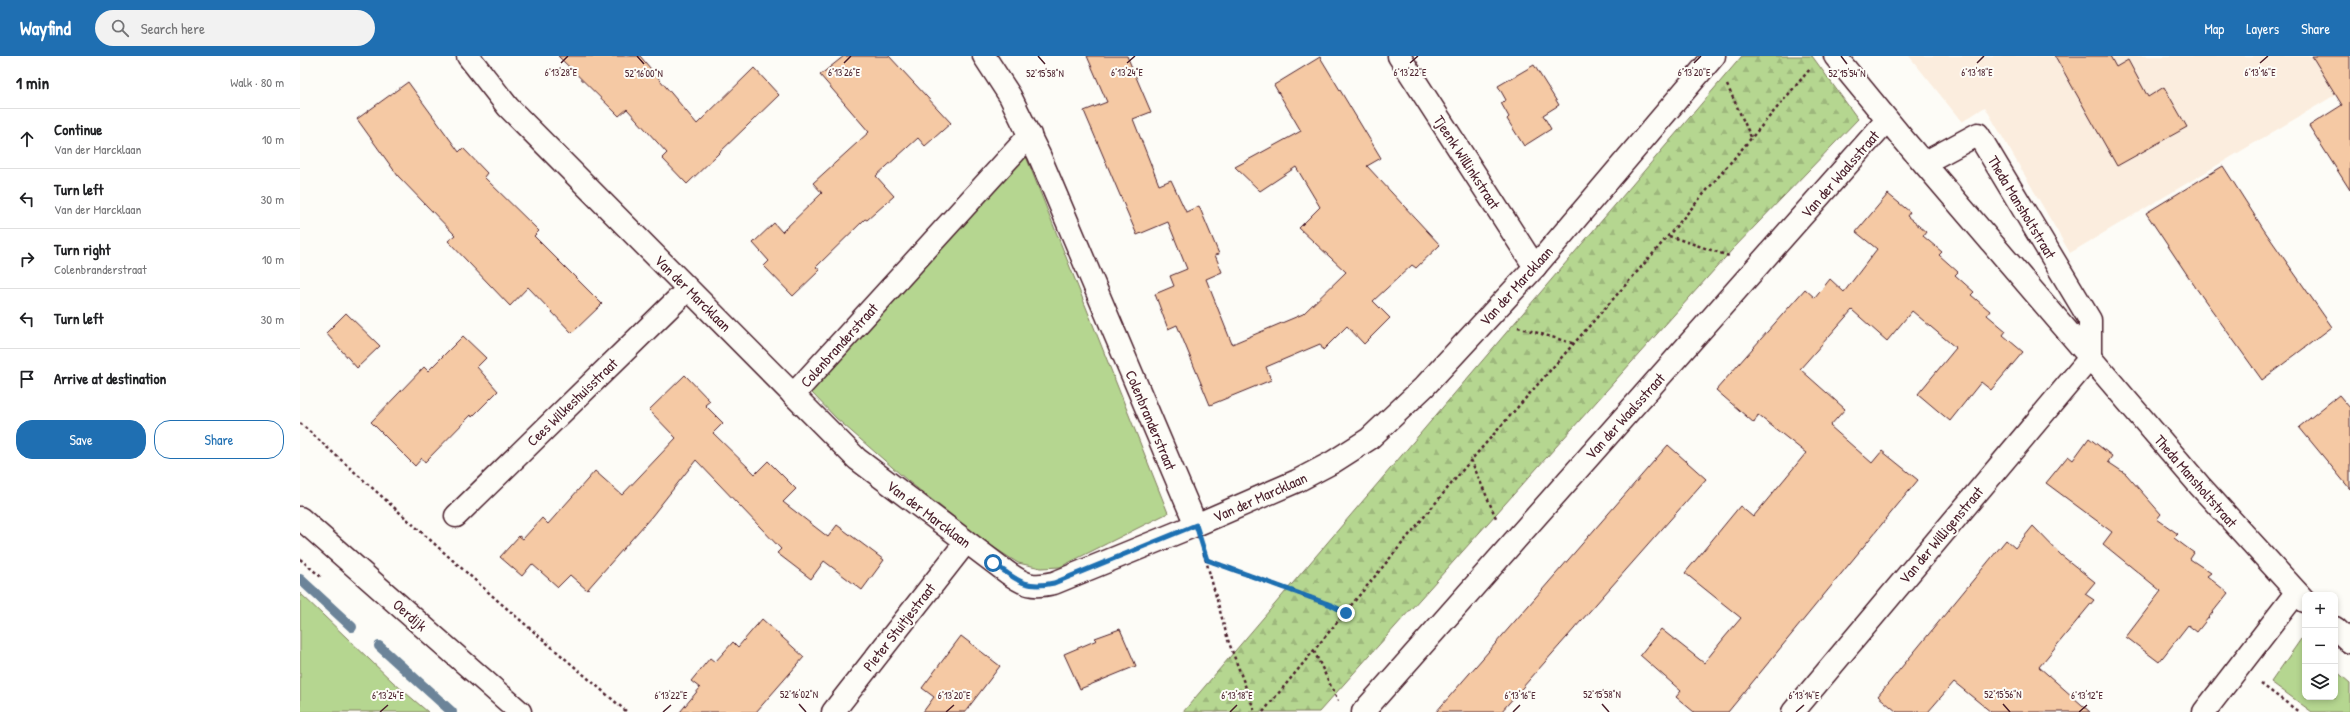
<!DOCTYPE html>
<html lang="en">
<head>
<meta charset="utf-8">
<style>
  body { margin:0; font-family:"Patrick Hand",sans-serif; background:#f2f2f2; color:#202124 }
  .controls { position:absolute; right:12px; bottom:12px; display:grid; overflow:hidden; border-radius:8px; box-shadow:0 2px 6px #0003 }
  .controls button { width:36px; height:36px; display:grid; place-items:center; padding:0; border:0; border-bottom:1px solid #e0e0e0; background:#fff; color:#202124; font:20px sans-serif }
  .stop { position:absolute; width:12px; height:12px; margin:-9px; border:3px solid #1f6fb2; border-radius:50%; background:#fff }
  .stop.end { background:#1f6fb2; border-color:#fff; box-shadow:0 1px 4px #0008 }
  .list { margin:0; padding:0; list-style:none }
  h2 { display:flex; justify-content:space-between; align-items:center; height:52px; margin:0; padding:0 16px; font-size:17px }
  h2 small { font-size:13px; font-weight:400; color:#757577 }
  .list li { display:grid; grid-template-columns:26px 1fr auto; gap:12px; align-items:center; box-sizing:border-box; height:60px; padding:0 16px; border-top:1px solid #e0e0e0 }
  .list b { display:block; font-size:15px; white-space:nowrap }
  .list p { margin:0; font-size:13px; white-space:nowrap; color:#757577 }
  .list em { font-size:13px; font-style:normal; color:#757577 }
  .actions { display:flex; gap:8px; padding:12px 16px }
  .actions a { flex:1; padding:9px 0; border:1px solid #1f6fb2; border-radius:16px; text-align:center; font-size:14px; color:#1f6fb2 }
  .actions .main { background:#1f6fb2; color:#fff }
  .icon { flex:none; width:22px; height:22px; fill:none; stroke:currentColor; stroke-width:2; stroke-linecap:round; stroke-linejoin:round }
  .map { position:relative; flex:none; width:2050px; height:656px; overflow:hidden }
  header { display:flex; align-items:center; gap:24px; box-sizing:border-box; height:56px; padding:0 20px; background:#1f6fb2; color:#fff }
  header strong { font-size:19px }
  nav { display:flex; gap:22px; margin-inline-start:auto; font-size:14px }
  .search { width:280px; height:36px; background:#f2f2f2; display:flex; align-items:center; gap:10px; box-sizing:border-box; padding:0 14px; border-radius:22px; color:#757577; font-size:15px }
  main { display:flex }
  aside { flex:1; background:#fff }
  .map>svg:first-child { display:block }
  .built { fill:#fbedde }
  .green { fill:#b5d690; stroke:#807a5e }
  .forest { fill:url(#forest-firs); stroke:#807a5e }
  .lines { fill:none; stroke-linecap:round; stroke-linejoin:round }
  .stream { stroke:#6c8499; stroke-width:10 }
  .building { fill:#f5c9a4; stroke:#4a1f2b }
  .minor-casing { stroke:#4a1f2b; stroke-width:25 }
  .path { stroke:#4a1f2b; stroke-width:2.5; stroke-dasharray:3 3; stroke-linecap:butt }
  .minor { stroke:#fdfcf7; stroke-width:22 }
  .route { stroke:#1f6fb2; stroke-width:5 }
  .ticks { fill:none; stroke:#4a1f2b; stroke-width:1.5 }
  .labels { text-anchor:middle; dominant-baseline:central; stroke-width:4; stroke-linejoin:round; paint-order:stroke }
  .street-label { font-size:15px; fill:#4a1f2b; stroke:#fdfcf7 }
  .ticks-label { font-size:10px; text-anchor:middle; fill:#4a1f2b; stroke:#fdfcf7; stroke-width:4; stroke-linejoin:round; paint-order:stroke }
</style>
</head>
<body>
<header>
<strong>Wayfind</strong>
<div class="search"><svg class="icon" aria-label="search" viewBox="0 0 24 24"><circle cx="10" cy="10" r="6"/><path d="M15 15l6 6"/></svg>Search here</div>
<nav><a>Map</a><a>Layers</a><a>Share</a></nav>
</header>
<main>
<aside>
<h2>1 min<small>Walk · 80 m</small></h2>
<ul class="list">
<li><svg class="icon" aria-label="ahead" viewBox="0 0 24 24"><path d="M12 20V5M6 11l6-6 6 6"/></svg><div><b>Continue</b><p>Van der Marcklaan</p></div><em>10 m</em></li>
<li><svg class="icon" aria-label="left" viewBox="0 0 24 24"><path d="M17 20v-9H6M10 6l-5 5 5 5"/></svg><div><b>Turn left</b><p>Van der Marcklaan</p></div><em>30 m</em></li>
<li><svg class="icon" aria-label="right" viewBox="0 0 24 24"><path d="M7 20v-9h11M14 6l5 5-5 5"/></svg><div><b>Turn right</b><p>Colenbranderstraat</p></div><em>10 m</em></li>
<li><svg class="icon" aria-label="left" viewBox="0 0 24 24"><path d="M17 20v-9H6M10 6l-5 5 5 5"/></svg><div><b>Turn left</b></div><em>30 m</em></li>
<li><svg class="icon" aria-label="arrive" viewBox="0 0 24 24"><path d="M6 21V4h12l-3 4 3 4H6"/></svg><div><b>Arrive at destination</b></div></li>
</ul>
<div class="actions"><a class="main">Save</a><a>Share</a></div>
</aside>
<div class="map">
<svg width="2050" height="656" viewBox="0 0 2050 656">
  <defs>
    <pattern id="forest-firs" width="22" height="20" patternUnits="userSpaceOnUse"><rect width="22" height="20" fill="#b5d690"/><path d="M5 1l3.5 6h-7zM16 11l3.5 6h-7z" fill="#9db77c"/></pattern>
  </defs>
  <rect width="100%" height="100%" fill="#fdfcf7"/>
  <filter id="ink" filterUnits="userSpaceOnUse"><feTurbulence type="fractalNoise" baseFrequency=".025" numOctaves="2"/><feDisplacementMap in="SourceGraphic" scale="8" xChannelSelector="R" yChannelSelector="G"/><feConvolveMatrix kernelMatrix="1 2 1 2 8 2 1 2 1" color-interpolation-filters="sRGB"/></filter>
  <g filter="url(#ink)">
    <polygon class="built" points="1609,0 2050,0 2050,30 1770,197 1685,51 1662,66"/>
    <g class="green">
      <polygon points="725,98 868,457 760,511 741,512 718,507 690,489 608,425 536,362 511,336"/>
      <polygon points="0,537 93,626 128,656 0,656"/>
      <polygon points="2001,583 2005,586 2005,641 2035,641 2035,614 2050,627 2050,656 2012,656 1971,626"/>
    </g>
    <polygon class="forest" points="1442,0 1512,0 1558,63 1432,194 1019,656 883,656"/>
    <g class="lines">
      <g class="stream">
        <polyline points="0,523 52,571"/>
        <polyline points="79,590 152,656"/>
      </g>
    </g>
    <g class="building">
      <polygon points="258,0 340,0 397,68 454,12 479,39 387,128 362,102 367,97 327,53 319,60"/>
      <polygon points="544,0 589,0 651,67 625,90 618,82 576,120 594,140 567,164 565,163 516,211 520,214 493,240 464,210 469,205 453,187 474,167 482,176 522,137 513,127 569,76 520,19"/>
      <polygon points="787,0 827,0 851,56 833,63 859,129 871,124 886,156 899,150 919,198 915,199 922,216 906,223 932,288 1003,258 1046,216 999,172 1020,151 996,111 960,135 935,111 1001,75 974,29 1020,1 1081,102 1067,110 1140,189 1116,212 1112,209 1073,245 1090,262 1064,288 1047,270 1023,294 1020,288 966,311 971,324 910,349 877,269 868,273 855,238 874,230 870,220 887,213 868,166 837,179 784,55 807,46"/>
      <polygon points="1755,0 1810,0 1816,11 1828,4 1848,41 1864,31 1887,71 1817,110"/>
      <polygon points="2012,0 2050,0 2050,134 2009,70 2042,49"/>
      <polygon points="1234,9 1259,49 1243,59 1251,73 1224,90 1207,63 1209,61 1201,47 1206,44 1198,30"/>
      <polygon points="108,26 159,96 163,92 187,117 184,121 239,175 234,180 302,248 272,277 228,231 210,250 148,185 155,179 98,120 57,63"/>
      <polygon points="1923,110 1964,174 2032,271 1962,324 1896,232 1846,157"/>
      <polygon points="1588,138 1610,156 1607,160 1626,176 1623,180 1642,196 1639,199 1658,216 1655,219 1674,236 1671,239 1690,255 1687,259 1706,275 1703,279 1723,296 1691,334 1681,326 1650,365 1618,338 1656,292 1612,255 1587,285 1552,254 1500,313 1545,353 1530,370 1572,407 1582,395 1618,424 1428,656 1394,656 1376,641 1381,635 1340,599 1361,573 1404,607 1424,582 1441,562 1385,517 1440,450 1453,461 1506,397 1458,359 1454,367 1416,334 1505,233 1515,242 1530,223 1544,236 1577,193 1556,176"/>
      <polygon points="46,257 80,290 57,312 26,277"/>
      <polygon points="163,280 186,302 177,311 198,335 172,361 171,359 125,406 122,402 115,410 71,366 124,311 128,315"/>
      <polygon points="385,319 410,345 405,349 423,367 413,377 455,418 468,405 496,433 483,446 528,481 537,469 584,504 562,534 524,505 511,523 477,497 481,493 396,404 352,460 287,534 270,519 258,531 232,508 222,520 200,501 219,480 223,483 242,462 248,468 295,415 322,439 376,382 349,354"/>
      <polygon points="2039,339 2050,352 2050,433 1999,371"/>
      <polygon points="1789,382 1812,400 1808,406 1826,418 1861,458 1857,463 1878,478 1874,482 1894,497 1890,503 1911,517 1907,520 1928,537 1897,576 1888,569 1859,606 1826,581 1861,535 1803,488 1812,476 1746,427 1768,400 1773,404"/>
      <polygon points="1368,389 1406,423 1201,656 1136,656"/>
      <polygon points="1733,470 1761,499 1795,526 1785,538 1794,544 1739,611 1790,656 1691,656 1654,626 1628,656 1597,656 1578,640 1706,484 1715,492"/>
      <polygon points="462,563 504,601 456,656 380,656 400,632 391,625 410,602 415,606 433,586 438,591"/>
      <polygon points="820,573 836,610 780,633 764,598 797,584 795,582"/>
      <polygon points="661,580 700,610 665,656 623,656 634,641 622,632"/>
    </g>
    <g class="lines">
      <g class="minor-casing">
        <g id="minor">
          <path d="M 168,0 L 208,51 L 557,403 L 708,517 C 725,529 732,532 754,527 L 896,469 L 997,425 L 1033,406 L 1069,383 L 1124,331 L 1235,211 L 1414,0"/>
          <polyline points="684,0 710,40 739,99 896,469"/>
          <polyline points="1099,0 1235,211"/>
          <polyline points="1535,0 1604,84 1900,430 2005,545"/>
          <polyline points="493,339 730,79"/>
          <polyline points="156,460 388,233"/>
          <polyline points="0,462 220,656"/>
          <polyline points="2035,572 2050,586"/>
          <polyline points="533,656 666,486"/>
          <polyline points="1063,656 1587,64"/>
          <polyline points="1493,656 1790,302 1790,264 1678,78 1624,107"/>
          <polyline points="1904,656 1996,537"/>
        </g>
      </g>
      <g class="path">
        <polyline points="1427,29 1451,81"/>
        <polyline points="1369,180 1429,200"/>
        <polyline points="1218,271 1275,288"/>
        <polyline points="0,367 197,544 327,656"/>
        <polyline points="1171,404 1196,462"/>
        <polyline points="904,497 928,584 955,656"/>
        <polyline points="0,503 21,521"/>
        <polyline points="907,504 1031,549 1046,557"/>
        <polyline points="1014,595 1038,645"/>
        <polyline points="1961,628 1999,656"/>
        <polyline points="963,656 1171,404 1351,200 1510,13"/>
      </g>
      <use href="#minor" class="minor"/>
    </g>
  </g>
  <g class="lines" filter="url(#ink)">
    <path class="route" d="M 693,507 C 716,523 724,534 754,527 L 896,469 L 907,504 L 1031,549 L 1046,557"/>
  </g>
  <path class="ticks" d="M 337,0 L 344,8M 738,0 L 745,8M 1541,0 L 1547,8M 261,7 L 268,0M 544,7 L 551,0M 827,7 L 835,0M 1110,7 L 1118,0M 1394,7 L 1401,0M 1677,7 L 1684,0M 1960,7 L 1968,0M 499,648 L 506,656M 1302,648 L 1309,656M 1703,648 L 1710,656M 80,656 L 88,649M 363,656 L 371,649M 646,656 L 654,649M 930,656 L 937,649M 1213,656 L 1220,649M 1496,656 L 1504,649M 1779,656 L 1787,649"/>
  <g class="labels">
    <g class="street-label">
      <text transform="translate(1167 106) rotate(57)">Tjeenk Willinkstraat</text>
      <text transform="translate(1540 118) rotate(-49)">Van der Waalsstraat</text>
      <text transform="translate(1722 151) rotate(59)">Theda Mansholtstraat</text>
      <text transform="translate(1216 230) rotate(-48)">Van der Marcklaan</text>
      <text transform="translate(393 237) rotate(45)">Van der Marcklaan</text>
      <text transform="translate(539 289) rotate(-48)">Colenbranderstraat</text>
      <text transform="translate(272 346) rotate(-44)">Cees Wilkeshuisstraat</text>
      <text transform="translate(1325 360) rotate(-48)">Van der Waalsstraat</text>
      <text transform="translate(851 364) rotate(67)">Colenbranderstraat</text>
      <text transform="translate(1896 425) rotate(49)">Theda Mansholtstraat</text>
      <text transform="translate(960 441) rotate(-24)">Van der Marcklaan</text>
      <text transform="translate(629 458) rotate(37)">Van der Marcklaan</text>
      <text transform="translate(1641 479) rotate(-50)">Van der Willigenstraat</text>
      <text transform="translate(110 559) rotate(41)">Oerdijk</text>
      <text transform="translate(599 571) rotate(-52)">Pieter Stuitjestraat</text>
    </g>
  </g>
  <g class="ticks-label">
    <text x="261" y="20">6°13'28"E</text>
    <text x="544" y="20">6°13'26"E</text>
    <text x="827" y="20">6°13'24"E</text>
    <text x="1110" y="20">6°13'22"E</text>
    <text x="1394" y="20">6°13'20"E</text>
    <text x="1677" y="20">6°13'18"E</text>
    <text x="1960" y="20">6°13'16"E</text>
    <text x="344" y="21">52°16'00"N</text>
    <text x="745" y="21">52°15'58"N</text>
    <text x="1547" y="21">52°15'54"N</text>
    <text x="499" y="642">52°16'02"N</text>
    <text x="1302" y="642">52°15'58"N</text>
    <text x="1703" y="642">52°15'56"N</text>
    <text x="88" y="643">6°13'24"E</text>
    <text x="371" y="643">6°13'22"E</text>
    <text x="654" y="643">6°13'20"E</text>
    <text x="937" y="643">6°13'18"E</text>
    <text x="1220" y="643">6°13'16"E</text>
    <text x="1504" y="643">6°13'14"E</text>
    <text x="1787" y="643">6°13'12"E</text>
  </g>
</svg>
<div class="controls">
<button>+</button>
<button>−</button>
<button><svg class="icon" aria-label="layers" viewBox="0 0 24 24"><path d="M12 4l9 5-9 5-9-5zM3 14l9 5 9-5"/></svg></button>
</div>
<div class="stop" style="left:693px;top:507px"></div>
<div class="stop end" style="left:1046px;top:557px"></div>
</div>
</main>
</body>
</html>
